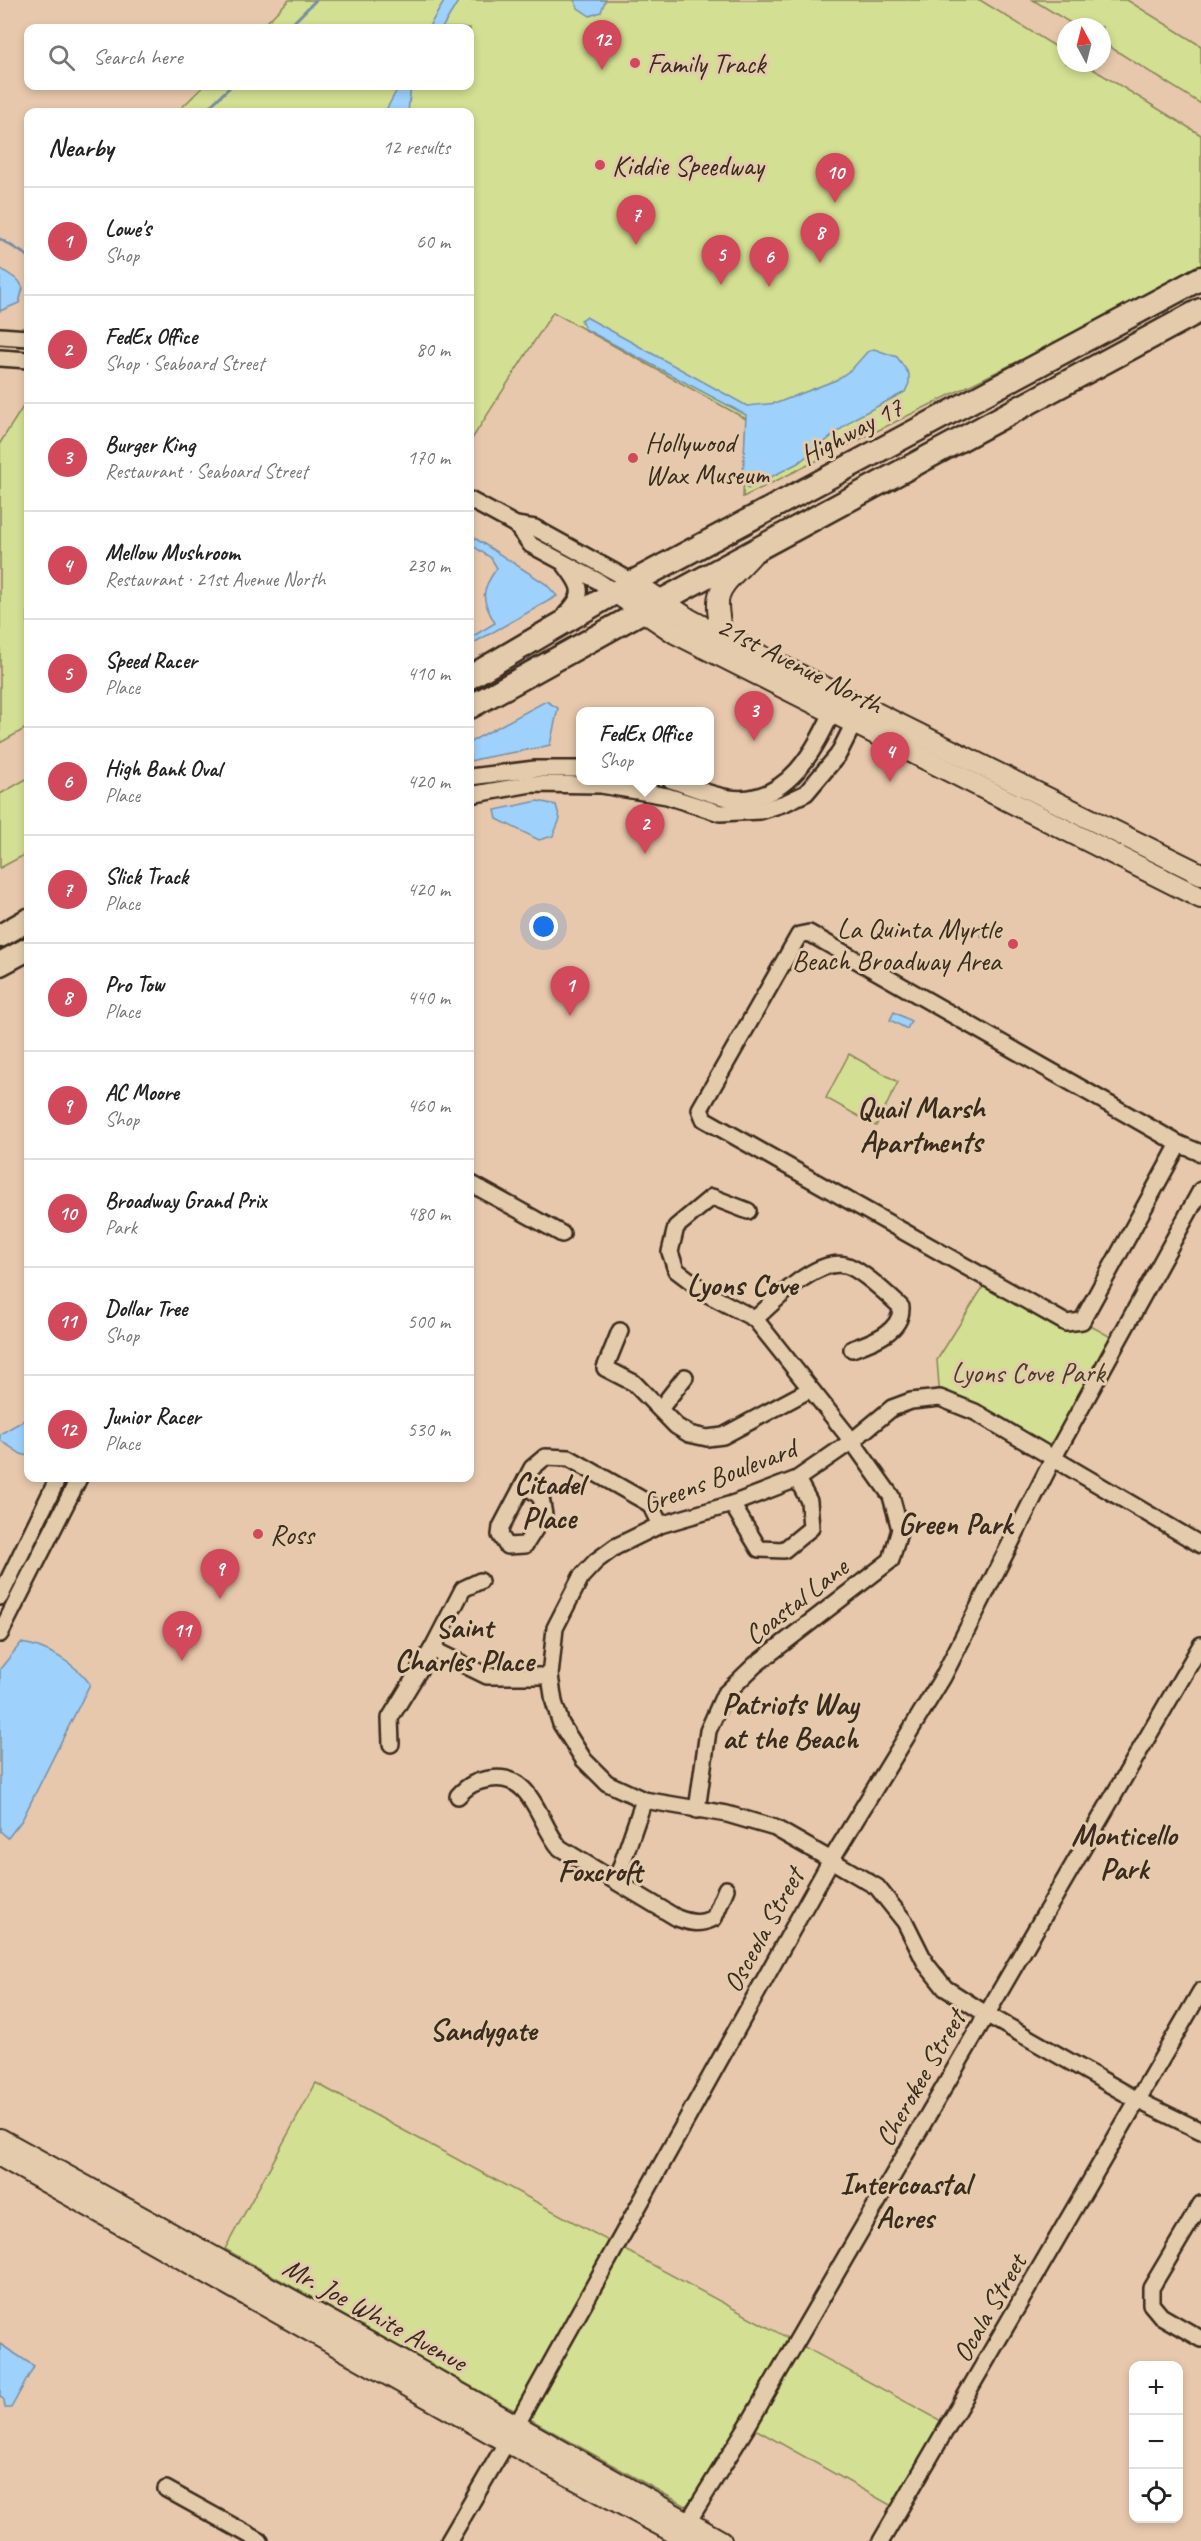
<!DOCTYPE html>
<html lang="en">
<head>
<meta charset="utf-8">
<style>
  body { margin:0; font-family:Caveat,sans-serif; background:#f6f6f6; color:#222 }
  .controls { position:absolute; right:18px; bottom:18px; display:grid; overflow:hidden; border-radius:12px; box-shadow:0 3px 9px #0003 }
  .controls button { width:54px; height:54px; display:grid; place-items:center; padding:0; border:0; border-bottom:2px solid #e0e0e0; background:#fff; color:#222; font:30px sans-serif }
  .compass { position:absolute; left:1057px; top:18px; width:54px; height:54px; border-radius:50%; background:#fff; box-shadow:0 3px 9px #0003; rotate:353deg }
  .you { position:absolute; left:544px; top:927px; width:21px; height:21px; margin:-15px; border:4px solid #fff; border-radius:50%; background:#1a73e8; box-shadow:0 0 0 9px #1a73e833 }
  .badge { display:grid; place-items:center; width:39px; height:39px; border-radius:50%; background:#d1495b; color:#fff; font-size:20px; font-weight:700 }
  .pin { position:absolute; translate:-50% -50px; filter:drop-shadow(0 2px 3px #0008) }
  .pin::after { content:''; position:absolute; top:32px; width:21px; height:18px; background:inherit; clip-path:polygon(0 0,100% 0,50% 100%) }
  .popup { position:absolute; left:576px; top:707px; width:138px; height:78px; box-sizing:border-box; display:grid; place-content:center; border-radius:12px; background:#fff; filter:drop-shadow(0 2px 4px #0005); font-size:20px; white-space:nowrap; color:#767676 }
  .popup b { font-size:22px; color:#222 }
  .popup::after { content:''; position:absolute; left:50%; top:100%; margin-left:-12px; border:12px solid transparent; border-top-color:#fff }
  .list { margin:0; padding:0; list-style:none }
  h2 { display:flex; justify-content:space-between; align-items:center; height:78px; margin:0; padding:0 24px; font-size:26px }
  h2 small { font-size:20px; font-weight:400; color:#767676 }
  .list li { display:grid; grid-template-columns:39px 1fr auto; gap:18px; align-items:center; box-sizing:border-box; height:108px; padding:0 24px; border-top:2px solid #e0e0e0 }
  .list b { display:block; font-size:22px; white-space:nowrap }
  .list p { margin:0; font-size:20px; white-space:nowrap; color:#767676 }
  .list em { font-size:20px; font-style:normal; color:#767676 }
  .icon { flex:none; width:33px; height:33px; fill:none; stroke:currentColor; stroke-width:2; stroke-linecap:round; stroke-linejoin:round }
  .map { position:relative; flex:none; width:1201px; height:2541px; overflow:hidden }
  .search { position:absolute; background:#fff; box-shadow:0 3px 9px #0003; left:24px; top:24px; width:450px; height:66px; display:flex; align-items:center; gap:15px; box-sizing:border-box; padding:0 21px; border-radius:12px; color:#767676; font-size:22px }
  .panel { position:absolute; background:#fff; box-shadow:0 3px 9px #0003; left:24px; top:108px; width:450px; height:1374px; border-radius:12px }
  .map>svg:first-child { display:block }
  .green { fill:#d3df92; stroke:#878458; stroke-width:1.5 }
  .water { fill:#9ed1fc; stroke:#768ea3; stroke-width:1.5 }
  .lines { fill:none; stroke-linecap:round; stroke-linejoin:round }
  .stream { stroke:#768ea3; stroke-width:3 }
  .minor-casing { stroke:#3b2a1e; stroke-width:20 }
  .major-casing { stroke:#3b2a1e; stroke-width:24 }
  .highway-casing { stroke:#3b2a1e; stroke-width:27 }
  .minor { stroke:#e3cbab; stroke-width:15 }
  .major { stroke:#e3cbab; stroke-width:20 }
  .highway { stroke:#e3cbab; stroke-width:22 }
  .poi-dot { fill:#d1495b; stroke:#e3cbab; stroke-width:2 }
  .labels { text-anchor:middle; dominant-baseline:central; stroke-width:6; stroke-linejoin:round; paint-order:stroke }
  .poi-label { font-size:28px; fill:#3b2a1e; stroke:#e3cbab; text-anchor:start }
  .street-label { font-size:28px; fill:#3b2a1e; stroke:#e3cbab }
  .park-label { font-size:28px; fill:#4a3c2a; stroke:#e3cbab }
  .neighbourhood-label { font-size:30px; font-weight:bold; fill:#3b2a1e; stroke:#e3cbab }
</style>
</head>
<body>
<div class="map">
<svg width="1201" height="2541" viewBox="0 0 1201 2541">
  <rect width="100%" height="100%" fill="#e7c8ac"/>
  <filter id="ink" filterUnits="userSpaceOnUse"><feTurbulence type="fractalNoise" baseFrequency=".0167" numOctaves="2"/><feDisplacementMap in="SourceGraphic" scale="12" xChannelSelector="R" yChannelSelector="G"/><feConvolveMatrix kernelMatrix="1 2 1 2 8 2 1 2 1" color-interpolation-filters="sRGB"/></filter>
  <g filter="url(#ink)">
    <g class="green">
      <polygon points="289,0 980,0 1066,53 1066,63 1083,63 1201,135 1201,271 743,497 746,419 553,312 470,442 470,112 177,112 204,86 470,86 470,28 261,28"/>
      <polygon points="1033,0 1127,0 1201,46 1201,104 1102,42 1102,27 1077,27"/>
      <polygon points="26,402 28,402 28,727 0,743 0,443"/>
      <polygon points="28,778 28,853 0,868 0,794"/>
      <polygon points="849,1054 898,1082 876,1126 826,1098"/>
      <polygon points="988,1279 1066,1323 1082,1321 1118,1341 1053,1459 940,1398 937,1360"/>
      <polygon points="316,2083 947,2424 899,2510 748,2425 686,2506 225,2249"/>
    </g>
    <g class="water">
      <polygon points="445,0 459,0 442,28 428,28"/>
      <polygon points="574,0 604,0 605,1 601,12 590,16 578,8"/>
      <polygon points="399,86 411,86 408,112 385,112"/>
      <polygon points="0,268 19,281 23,288 19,303 0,311"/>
      <polygon points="586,317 747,406 777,403 836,380 852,369 867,352 874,349 897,357 909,374 909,383 905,392 855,418 798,463 748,489 743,477 746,415 585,329 581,320"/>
      <path d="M 470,535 L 546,584 L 557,596 L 470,645 L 470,638 L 495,623 C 481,599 480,591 497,568 L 491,558 L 470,544 Z"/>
      <path d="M 546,701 L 558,708 L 550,745 C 524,752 496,754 470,761 L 470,742 Z"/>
      <polygon points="538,801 556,805 560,819 553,836 539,840 497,819 495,810"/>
      <polygon points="993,924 998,928 996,935 989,939 981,937 981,933"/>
      <polygon points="894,1012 911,1021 907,1029 890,1020"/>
      <polygon points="28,1418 28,1456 21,1454 0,1440 0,1434"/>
      <path d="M 21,1643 C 46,1646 76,1664 90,1684 L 22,1820 L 8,1838 L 0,1831 L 0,1669 Z"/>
      <polygon points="0,2344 34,2366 11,2408 5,2408 4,2400 0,2396"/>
    </g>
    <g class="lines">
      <g class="stream">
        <polyline points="288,28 316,0"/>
        <polyline points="204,112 231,86"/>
        <polyline points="0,239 28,256"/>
      </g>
      <g class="minor-casing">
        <g id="minor">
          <polyline points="0,336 28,338"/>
          <polyline points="0,358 28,360"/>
          <polyline points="470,500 516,525 535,528 633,582"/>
          <polyline points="516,525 531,545 598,581 616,593"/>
          <path d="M 565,565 C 582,587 586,594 565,615"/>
          <polyline points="470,777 535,769 580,769"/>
          <path d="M 671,780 C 690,786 710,795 729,798 C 788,806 816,748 836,704"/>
          <polyline points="470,795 531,784 601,785 667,796 720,813 760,811 785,803 806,793 838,755 859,713"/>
          <polyline points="1179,1144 1082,1321 1066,1323 704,1119 700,1109 799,935 809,933 1179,1144 1201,1153"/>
          <polyline points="470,1183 562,1234"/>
          <path d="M 755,1319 C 774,1302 816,1258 845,1265 C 860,1268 889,1296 901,1307 C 902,1332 872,1342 852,1349"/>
          <polyline points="620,1331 605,1368 634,1383 676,1426 689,1434 707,1438 723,1436 809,1390"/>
          <polyline points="660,1409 685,1377"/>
          <polyline points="524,1484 541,1497 544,1515 525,1545 507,1546 500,1535 501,1527 532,1468 545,1457 569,1458 650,1504 660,1525"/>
          <polyline points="732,1504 759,1549 784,1550 811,1528 809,1501 797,1479"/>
          <polyline points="1201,1545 975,1412 940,1398 911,1401 892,1408 852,1441 797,1479 732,1504 660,1525 615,1547 596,1561 581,1577 555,1628 550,1676 554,1702 561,1724 584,1760 607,1783 644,1800 727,1814 775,1828 831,1860 877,1887 905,1922 926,1964 945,1988 986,2014 1139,2101 1201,2131"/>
          <polyline points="0,1597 58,1478"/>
          <polyline points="0,1634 79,1478"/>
          <polyline points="432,1649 487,1676 550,1676"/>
          <polyline points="391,1744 390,1718 432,1649 463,1589 480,1581"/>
          <path d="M 458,1796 C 468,1785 476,1781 490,1779 C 533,1772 538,1823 560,1848 L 677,1918 C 691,1923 700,1925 714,1918 L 726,1889"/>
          <polyline points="697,1810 708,1731 724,1695 755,1665 891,1560 900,1529 891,1496 852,1441 755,1319 709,1295 676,1270 670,1252 676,1227 712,1197 748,1211"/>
          <polyline points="616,1881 644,1800"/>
          <polyline points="1201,2204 1151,2288 1151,2304 1161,2316 1201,2339"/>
          <polyline points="166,2489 260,2541"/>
          <polyline points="683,2530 748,2425 1201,1645"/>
          <polyline points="449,2541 516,2426 831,1860 943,1677 1053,1459 1201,1190"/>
          <polyline points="881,2541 1201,1991"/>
        </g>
      </g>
      <g class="major-casing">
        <g id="major">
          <polyline points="633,582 689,619 723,637 1201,874"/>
          <polyline points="616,593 675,633 1201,898"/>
          <path d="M 723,637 C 711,587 720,590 752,555"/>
          <polyline points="0,2139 413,2367 721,2541"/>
          <polyline points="0,2156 507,2442 690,2541"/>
        </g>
      </g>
      <g class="highway-casing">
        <g id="highway">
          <polyline points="470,677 633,582 1201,278"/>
          <polyline points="470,707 661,601 1201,310"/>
          <polyline points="0,936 28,920"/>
          <polyline points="0,964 28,949"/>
        </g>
      </g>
      <use href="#minor" class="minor"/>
      <use href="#major" class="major"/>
      <use href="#highway" class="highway"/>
    </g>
  </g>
  <g class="poi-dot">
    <circle cx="635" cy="63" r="6"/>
    <circle cx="600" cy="165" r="6"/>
    <circle cx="633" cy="458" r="6"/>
    <circle cx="1013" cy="944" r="6"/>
    <circle cx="258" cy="1534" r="6"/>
  </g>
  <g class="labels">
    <g class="poi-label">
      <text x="647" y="63">Family Track</text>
      <text x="612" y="165">Kiddie Speedway</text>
      <text x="645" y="442">Hollywood<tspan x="645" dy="32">Wax Museum</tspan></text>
      <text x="1001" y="928" text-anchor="end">La Quinta Myrtle<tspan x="1001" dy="32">Beach Broadway Area</tspan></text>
      <text x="270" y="1534">Ross</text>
    </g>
    <g class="street-label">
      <text transform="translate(851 431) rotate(-28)">Highway 17</text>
      <text transform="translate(800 665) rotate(27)">21st Avenue North</text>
      <text transform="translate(719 1476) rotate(-21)">Greens Boulevard</text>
      <text transform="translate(796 1601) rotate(-38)">Coastal Lane</text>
      <text transform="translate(763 1930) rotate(-61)">Osceola Street</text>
      <text transform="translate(920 2078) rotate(-60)">Cherokee Street</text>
      <text transform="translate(989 2308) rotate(-60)">Ocala Street</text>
      <text transform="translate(375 2314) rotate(29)">Mr. Joe White Avenue</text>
    </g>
    <g class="park-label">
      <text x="1028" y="1372">Lyons Cove Park</text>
    </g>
    <g class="neighbourhood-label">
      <text x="921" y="1108">Quail Marsh<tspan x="921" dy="34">Apartments</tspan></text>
      <text x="742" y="1285">Lyons Cove</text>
      <text x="549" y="1484">Citadel<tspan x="549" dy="34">Place</tspan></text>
      <text x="955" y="1524">Green Park</text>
      <text x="464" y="1627">Saint<tspan x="464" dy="34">Charles Place</tspan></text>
      <text x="790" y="1704">Patriots Way<tspan x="790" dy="34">at the Beach</tspan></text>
      <text x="1124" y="1835">Monticello<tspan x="1124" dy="34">Park</tspan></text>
      <text x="600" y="1871">Foxcroft</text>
      <text x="483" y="2030">Sandygate</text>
      <text x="905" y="2184">Intercoastal<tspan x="905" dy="34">Acres</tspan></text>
    </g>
  </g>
</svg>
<div class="controls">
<button>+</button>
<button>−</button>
<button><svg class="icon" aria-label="locate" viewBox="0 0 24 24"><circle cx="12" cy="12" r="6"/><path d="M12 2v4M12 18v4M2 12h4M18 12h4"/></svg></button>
</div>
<svg class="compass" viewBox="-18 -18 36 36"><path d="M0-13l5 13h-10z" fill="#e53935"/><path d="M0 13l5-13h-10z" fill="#767676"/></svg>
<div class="you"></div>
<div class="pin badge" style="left:570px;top:1016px">1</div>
<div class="pin badge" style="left:645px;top:854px">2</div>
<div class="popup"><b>FedEx Office</b>Shop</div>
<div class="pin badge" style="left:754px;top:741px">3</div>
<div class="pin badge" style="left:890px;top:782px">4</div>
<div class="pin badge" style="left:721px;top:285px">5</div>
<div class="pin badge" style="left:769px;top:287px">6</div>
<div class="pin badge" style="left:636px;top:245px">7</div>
<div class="pin badge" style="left:820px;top:263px">8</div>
<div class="pin badge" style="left:220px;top:1599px">9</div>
<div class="pin badge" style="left:835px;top:203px">10</div>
<div class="pin badge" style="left:182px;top:1661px">11</div>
<div class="pin badge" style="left:602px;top:70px">12</div>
<div class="search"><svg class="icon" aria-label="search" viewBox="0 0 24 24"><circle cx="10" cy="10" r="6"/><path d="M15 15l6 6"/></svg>Search here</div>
<section class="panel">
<h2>Nearby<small>12 results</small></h2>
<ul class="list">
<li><span class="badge">1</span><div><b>Lowe's</b><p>Shop</p></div><em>60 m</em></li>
<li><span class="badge">2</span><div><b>FedEx Office</b><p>Shop · Seaboard Street</p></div><em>80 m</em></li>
<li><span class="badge">3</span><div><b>Burger King</b><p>Restaurant · Seaboard Street</p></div><em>170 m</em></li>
<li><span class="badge">4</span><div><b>Mellow Mushroom</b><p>Restaurant · 21st Avenue North</p></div><em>230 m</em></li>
<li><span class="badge">5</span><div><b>Speed Racer</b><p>Place</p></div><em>410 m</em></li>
<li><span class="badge">6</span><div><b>High Bank Oval</b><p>Place</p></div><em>420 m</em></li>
<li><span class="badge">7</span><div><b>Slick Track</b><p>Place</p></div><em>420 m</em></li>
<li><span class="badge">8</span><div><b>Pro Tow</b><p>Place</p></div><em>440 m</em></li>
<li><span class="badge">9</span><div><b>AC Moore</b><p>Shop</p></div><em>460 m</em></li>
<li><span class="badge">10</span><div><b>Broadway Grand Prix</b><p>Park</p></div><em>480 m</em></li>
<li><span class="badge">11</span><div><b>Dollar Tree</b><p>Shop</p></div><em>500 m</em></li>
<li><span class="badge">12</span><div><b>Junior Racer</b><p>Place</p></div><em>530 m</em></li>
</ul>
</section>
</div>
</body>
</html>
